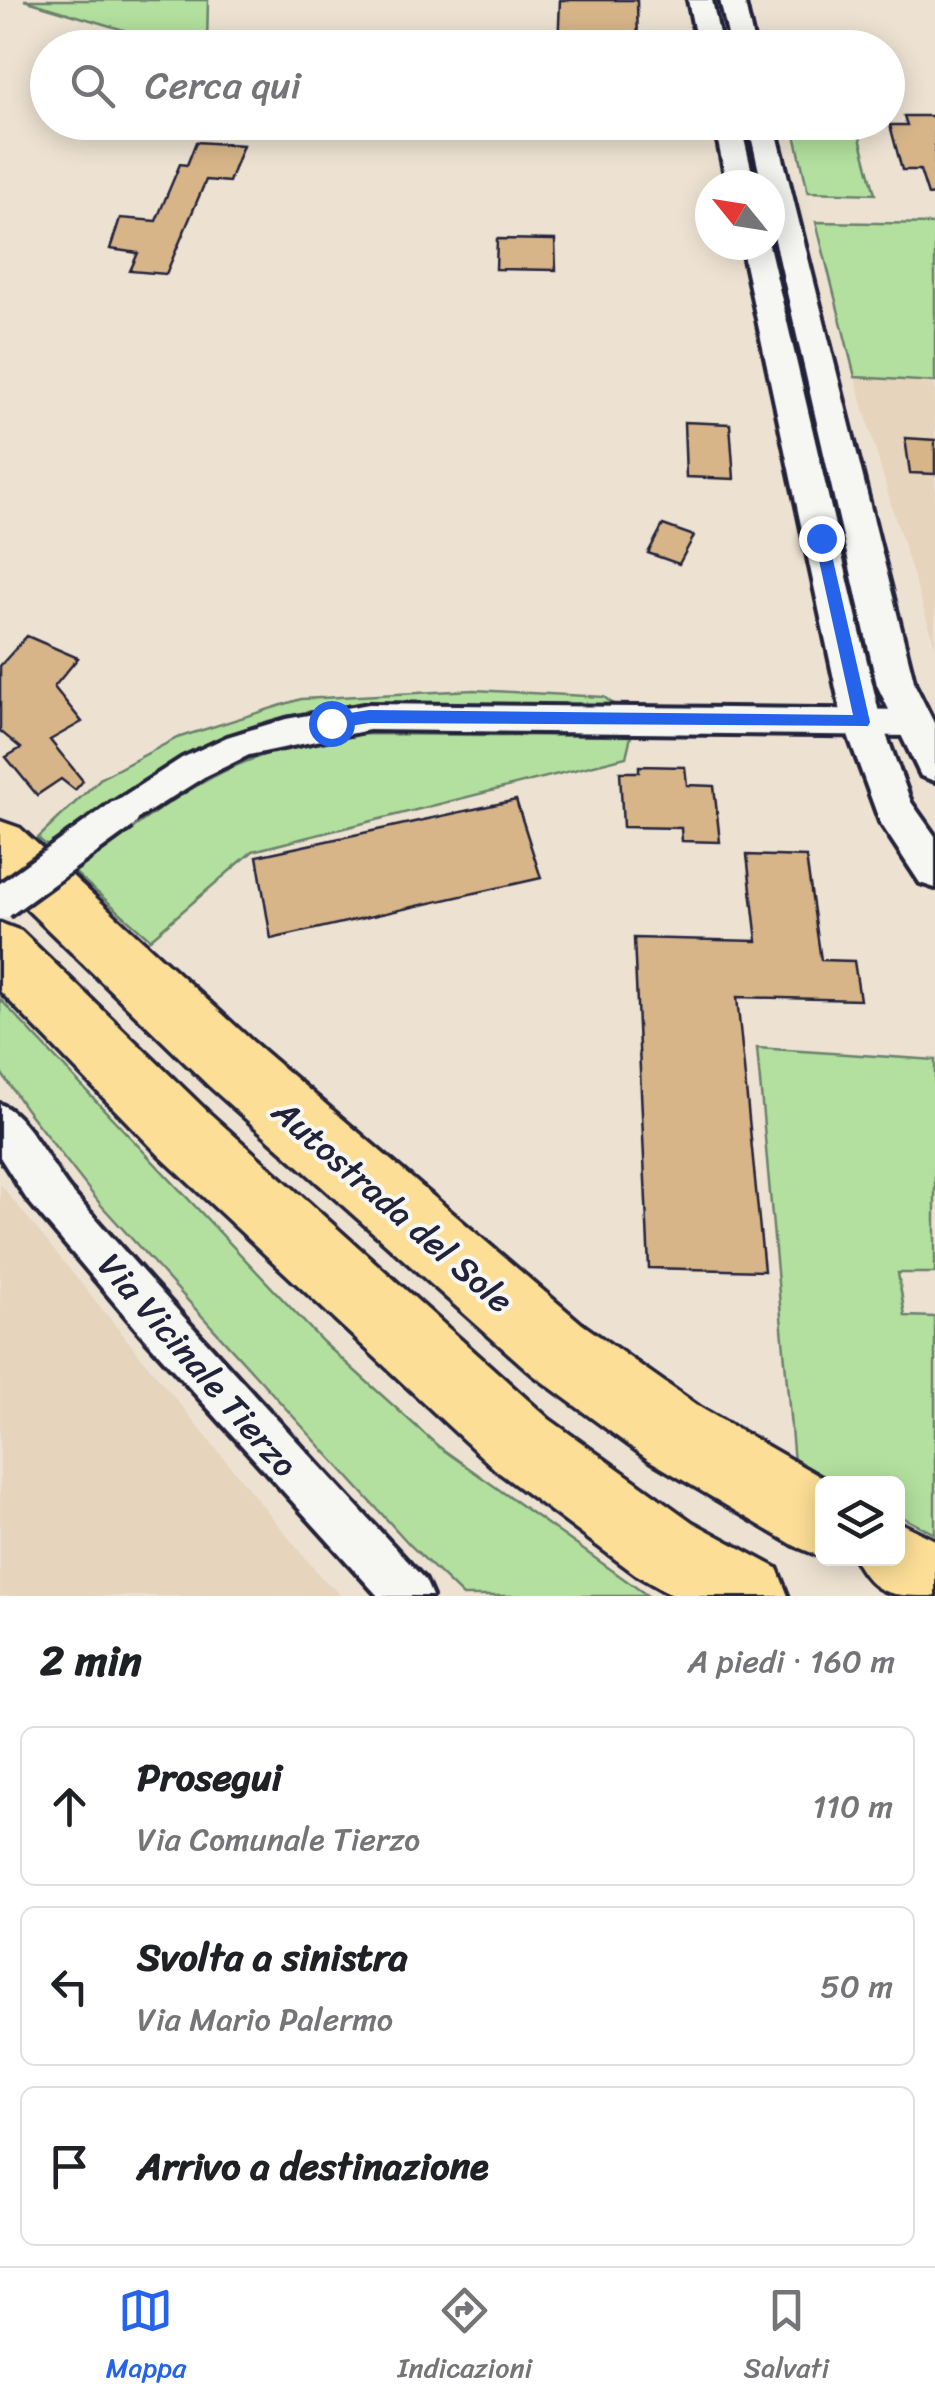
<!DOCTYPE html>
<html lang="it">
<head>
<meta charset="utf-8">
<style>
  body { margin:0; font-family:Sriracha,sans-serif; background:#f2f2f2; color:#202124 }
  .controls { position:absolute; right:30px; bottom:30px; display:grid; overflow:hidden; border-radius:15px; box-shadow:0 5px 25px #0003 }
  .controls button { width:90px; height:90px; display:grid; place-items:center; padding:0; border:0; border-bottom:2px solid #e0e0e0; background:#fff; color:#202124; font:50px sans-serif }
  .compass { position:absolute; left:695px; top:170px; width:90px; height:90px; border-radius:50%; background:#fff; box-shadow:0 5px 25px #0003; rotate:300deg }
  .stop { position:absolute; width:30px; height:30px; margin:-22px; border:8px solid #2563eb; border-radius:50%; background:#fff }
  .stop.end { background:#2563eb; border-color:#fff; box-shadow:0 2px 10px #0008 }
  .list { margin:0; padding:0; list-style:none }
  h2 { display:flex; justify-content:space-between; align-items:center; height:130px; margin:0; padding:0 40px; font-size:42px }
  h2 small { font-size:32px; font-weight:400; color:#757577 }
  .list li { display:grid; grid-template-columns:65px 1fr auto; gap:30px; align-items:center; box-sizing:border-box; height:160px; margin:0 20px 20px; padding:0 20px; border:2px solid #e0e0e0; border-radius:15px }
  .list b { display:block; font-size:38px; white-space:nowrap }
  .list p { margin:0; font-size:32px; white-space:nowrap; color:#757577 }
  .list em { font-size:32px; font-style:normal; color:#757577 }
  .icon { flex:none; width:55px; height:55px; fill:none; stroke:currentColor; stroke-width:2; stroke-linecap:round; stroke-linejoin:round }
  .map { position:relative; flex:none; width:935px; height:1596px; overflow:hidden }
  .search { position:absolute; background:#fff; box-shadow:0 5px 25px #0003; left:30px; right:30px; top:30px; height:110px; display:flex; align-items:center; gap:25px; box-sizing:border-box; padding:0 35px; border-radius:55px; color:#757577; font-size:38px }
  .sheet { height:670px; background:#fff }
  nav { display:flex; justify-content:space-around; align-items:center; box-sizing:border-box; height:140px; border-top:2px solid #e0e0e0; background:#fff; font-size:28px; color:#757577 }
  nav a { display:grid; justify-items:center; gap:5px }
  nav .on { color:#2563eb }
  .map>svg:first-child { display:block }
  .built { fill:#e6d4bc }
  .green { fill:#b3e09e; stroke:#6a816c; stroke-width:2.5 }
  .building { fill:#d7b589; stroke:#22223b; stroke-width:2.5 }
  .lines { fill:none; stroke-linecap:round; stroke-linejoin:round }
  .minor-casing { stroke:#22223b; stroke-width:8 }
  .tertiary-casing { stroke:#22223b; stroke-width:8 }
  .motorway-casing { stroke:#22223b; stroke-width:7 }
  .minor { fill:#f6f6f2; fill-rule:evenodd }
  .tertiary { fill:#f6f6f2; fill-rule:evenodd }
  .motorway { fill:#fcde96; fill-rule:evenodd }
  .minor-bridge-casing { stroke:#22223b; stroke-width:40; stroke-linecap:butt }
  .minor-bridge { stroke:#f6f6f2; stroke-width:32 }
  .route { fill:#2563eb }
  .labels { text-anchor:middle; dominant-baseline:central; stroke-width:8; stroke-linejoin:round; paint-order:stroke }
  .near-street-label { font-size:35px; fill:#22223b; stroke:#f6f6f2 }
</style>
</head>
<body>
<div class="map">
<svg width="935" height="1596" viewBox="0 0 935 1596">
  <rect width="100%" height="100%" fill="#ede2d2"/>
  <filter id="ink" filterUnits="userSpaceOnUse"><feTurbulence type="fractalNoise" baseFrequency=".01" numOctaves="2"/><feDisplacementMap in="SourceGraphic" scale="20" xChannelSelector="R" yChannelSelector="G"/><feConvolveMatrix kernelMatrix="1 2 1 2 8 2 1 2 1" color-interpolation-filters="sRGB"/></filter>
  <g filter="url(#ink)">
    <g class="built">
      <polygon points="855,377 935,382 935,646 893,511"/>
      <polygon points="0,1184 320,1576 342,1596 0,1596"/>
    </g>
    <g class="green">
      <polygon points="24,0 208,0 207,47 180,47"/>
      <polygon points="794,130 858,130 875,194 808,192"/>
      <polygon points="816,222 935,224 935,382 855,377"/>
      <path d="M 474,690 L 604,697 L 617,707 L 597,712 C 472,707 332,685 215,741 C 155,769 103,810 49,848 L 38,838 L 101,778 L 177,738 L 301,699 Z"/>
      <path d="M 355,734 L 631,736 L 626,757 L 253,851 L 150,939 L 74,872 C 173,798 228,751 355,734 Z"/>
      <polygon points="0,999 323,1342 438,1446 648,1596 463,1596 410,1545 101,1205 25,1108 0,1071"/>
      <polygon points="757,1048 935,1060 935,1273 898,1273 905,1316 935,1317 935,1534 898,1515 898,1484 836,1483 794,1462"/>
    </g>
    <g class="building">
      <polygon points="560,0 637,0 638,48 558,48"/>
      <polygon points="904,116 935,116 935,194 928,195 920,170 902,170 890,125 907,125"/>
      <polygon points="196,142 243,145 229,182 206,180 166,274 130,271 138,253 110,249 120,218 156,221 180,164 187,165"/>
      <polygon points="497,239 555,240 556,270 496,269"/>
      <polygon points="684,422 730,424 734,479 686,477"/>
      <polygon points="905,438 935,440 935,474 910,473"/>
      <polygon points="663,525 694,536 679,564 648,553"/>
      <polygon points="27,636 78,658 54,687 82,722 50,740 83,781 75,790 61,779 37,795 6,757 21,748 0,731 0,666"/>
      <polygon points="639,766 685,767 687,785 714,786 720,842 682,841 681,828 623,827 620,772 639,772"/>
      <polygon points="516,800 541,878 271,939 257,856"/>
      <polygon points="747,855 806,857 821,960 854,961 860,1000 737,997 764,1271 649,1268 634,938 757,941"/>
    </g>
    <g class="lines">
      <g class="minor-casing">
        <g id="minor">
          <polygon points="369,704 912,710 923,714 928,723 923,732 912,736 369,730 249,755 204,777 123,828 111,824 107,814 111,804 182,758 227,737 286,719"/>
          <path d="M 0,1104 C 27,1115 51,1167 71,1191 C 187,1323 306,1451 425,1580 L 432,1596 L 378,1596 L 140,1333 L 26,1198 L 0,1157 Z"/>
        </g>
      </g>
      <g class="tertiary-casing">
        <g id="tertiary">
          <polygon points="688,0 712,0 722,48 698,48"/>
          <polygon points="720,0 744,0 755,48 731,48"/>
          <polygon points="714,122 740,122 755,185 727,185"/>
          <polygon points="748,122 774,122 915,685 935,725 935,781 921,776 877,685 770,218 770,185 762,185"/>
          <polygon points="741,245 769,245 881,721 911,802 935,836 935,888 920,883 880,822 843,721"/>
        </g>
      </g>
      <g class="motorway-casing">
        <g id="motorway">
          <polygon points="0,821 20,828 253,1042 582,1324 701,1408 833,1484 822,1484 822,1557 795,1546 649,1460 532,1374 209,1086 0,883"/>
          <polygon points="0,923 21,931 207,1111 549,1419 692,1522 777,1568 788,1596 673,1596 638,1576 497,1471 161,1157 0,991"/>
          <path d="M 898,1522 L 935,1540 L 935,1596 C 891,1596 873,1596 854,1558 L 898,1558 Z"/>
        </g>
      </g>
      <use href="#minor" class="minor"/>
      <use href="#tertiary" class="tertiary"/>
      <use href="#motorway" class="motorway"/>
      <g class="minor-bridge-casing">
        <polyline id="minor-bridge" points="0,903 123,814"/>
      </g>
      <use href="#minor-bridge" class="minor-bridge"/>
    </g>
  </g>
  <polygon class="route" points="821,533 828,538 870,722 868,726 369,723 331,729 323,723 331,716 369,710 853,715 814,538"/>
  <g class="labels">
    <g class="near-street-label">
      <text transform="translate(393 1206) rotate(41)">Autostrada del Sole</text>
      <text transform="translate(198 1365) rotate(49)">Via Vicinale Tierzo</text>
    </g>
  </g>
</svg>
<div class="controls">
<button><svg class="icon" aria-label="layers" viewBox="0 0 24 24"><path d="M12 4l9 5-9 5-9-5zM3 14l9 5 9-5"/></svg></button>
</div>
<svg class="compass" viewBox="-18 -18 36 36"><path d="M0-13l5 13h-10z" fill="#e53935"/><path d="M0 13l5-13h-10z" fill="#757577"/></svg>
<div class="stop" style="left:331px;top:723px"></div>
<div class="stop end" style="left:821px;top:538px"></div>
<div class="search"><svg class="icon" aria-label="search" viewBox="0 0 24 24"><circle cx="10" cy="10" r="6"/><path d="M15 15l6 6"/></svg>Cerca qui</div>
</div>
<section class="sheet">
<h2>2 min<small>A piedi · 160 m</small></h2>
<ul class="list">
<li><svg class="icon" aria-label="ahead" viewBox="0 0 24 24"><path d="M12 20V5M6 11l6-6 6 6"/></svg><div><b>Prosegui</b><p>Via Comunale Tierzo</p></div><em>110 m</em></li>
<li><svg class="icon" aria-label="left" viewBox="0 0 24 24"><path d="M17 20v-9H6M10 6l-5 5 5 5"/></svg><div><b>Svolta a sinistra</b><p>Via Mario Palermo</p></div><em>50 m</em></li>
<li><svg class="icon" aria-label="arrive" viewBox="0 0 24 24"><path d="M6 21V4h12l-3 4 3 4H6"/></svg><div><b>Arrivo a destinazione</b></div></li>
</ul>
</section>
<nav>
<a class="on"><svg class="icon" aria-label="map" viewBox="0 0 24 24"><path d="M3 6l6-2 6 2 6-2v14l-6 2-6-2-6 2zM9 4v14M15 6v14"/></svg>Mappa</a>
<a><svg class="icon" aria-label="directions" viewBox="0 0 24 24"><path d="M12 3l9 9-9 9-9-9zM9 14v-3h6M13 9l2 2-2 2"/></svg>Indicazioni</a>
<a><svg class="icon" aria-label="saved" viewBox="0 0 24 24"><path d="M7 4h10v16l-5-4-5 4z"/></svg>Salvati</a>
</nav>
</body>
</html>
